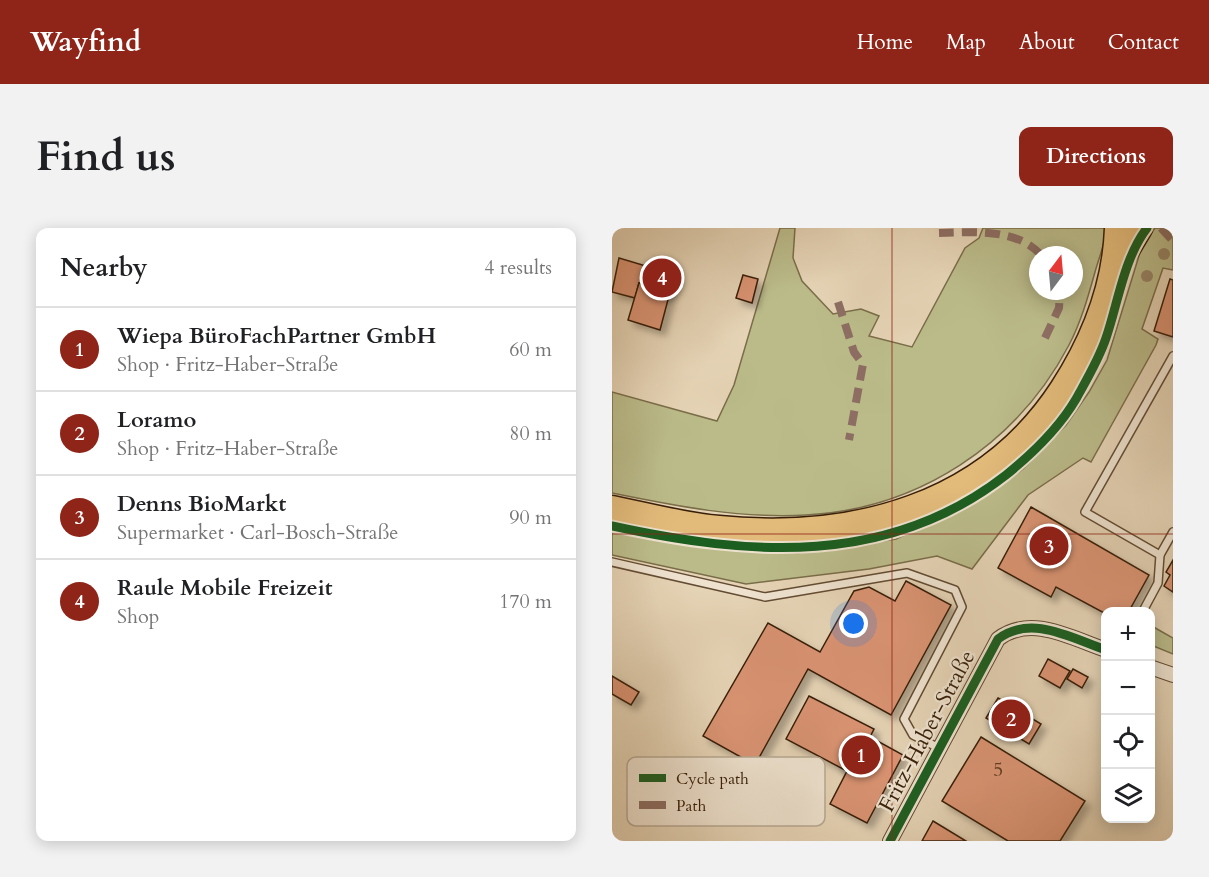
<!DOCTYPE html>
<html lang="en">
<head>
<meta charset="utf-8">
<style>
  body { margin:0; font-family:Cardo,serif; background:#f2f2f2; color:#202124 }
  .controls { position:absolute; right:18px; bottom:18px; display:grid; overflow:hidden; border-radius:12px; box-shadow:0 3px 15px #0003 }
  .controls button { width:54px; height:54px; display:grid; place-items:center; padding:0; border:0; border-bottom:2px solid #e0e0e0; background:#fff; color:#202124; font:30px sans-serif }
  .compass { position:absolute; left:417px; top:18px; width:54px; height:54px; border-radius:50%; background:#fff; box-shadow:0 3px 15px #0003; rotate:16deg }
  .you { position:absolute; left:242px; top:396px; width:21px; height:21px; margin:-15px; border:4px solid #fff; border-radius:50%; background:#1a73e8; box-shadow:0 0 0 9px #1a73e833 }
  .badge { display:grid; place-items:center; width:39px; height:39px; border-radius:50%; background:#8f2418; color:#fff; font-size:20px; font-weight:700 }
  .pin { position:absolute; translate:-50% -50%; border:3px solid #fff; box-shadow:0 2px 6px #0006 }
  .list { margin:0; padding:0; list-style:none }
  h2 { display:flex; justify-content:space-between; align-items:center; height:78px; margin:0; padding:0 24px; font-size:26px }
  h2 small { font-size:20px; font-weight:400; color:#757577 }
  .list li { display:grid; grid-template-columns:39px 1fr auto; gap:18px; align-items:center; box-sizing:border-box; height:84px; padding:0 24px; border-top:2px solid #e0e0e0 }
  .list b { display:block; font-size:22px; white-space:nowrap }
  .list p { margin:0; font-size:20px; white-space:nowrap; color:#757577 }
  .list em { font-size:20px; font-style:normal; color:#757577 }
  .icon { flex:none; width:33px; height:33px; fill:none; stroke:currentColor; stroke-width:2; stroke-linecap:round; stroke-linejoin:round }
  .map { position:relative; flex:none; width:561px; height:613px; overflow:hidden; border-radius:12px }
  header { display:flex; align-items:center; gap:36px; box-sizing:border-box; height:84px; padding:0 30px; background:#8f2418; color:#fff }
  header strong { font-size:28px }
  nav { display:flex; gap:33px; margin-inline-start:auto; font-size:21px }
  .intro { display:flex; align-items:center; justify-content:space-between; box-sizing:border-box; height:144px; padding:0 36px }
  h1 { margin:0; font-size:42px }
  .button { padding:15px 27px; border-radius:12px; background:#8f2418; color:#fff; font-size:21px; font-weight:700 }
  main { display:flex; gap:36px; padding:0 36px }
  aside { flex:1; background:#fff; border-radius:12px; box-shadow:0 3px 15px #0003 }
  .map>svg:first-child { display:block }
  .green { fill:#bbbb8a; stroke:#7a6d49; stroke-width:1.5; fill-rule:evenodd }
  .building { fill:#d99372; stroke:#381f08; stroke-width:1.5; filter:url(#shadow) }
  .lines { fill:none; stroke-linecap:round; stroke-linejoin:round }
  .lane-casing { stroke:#634c33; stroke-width:10 }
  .street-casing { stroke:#634c33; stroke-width:16 }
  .highway-casing { stroke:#381f08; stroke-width:27 }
  .lane { stroke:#eee2cf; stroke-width:7 }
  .street { stroke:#eee2cf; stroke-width:14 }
  .highway { stroke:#e2ba7a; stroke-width:24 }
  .quiet { stroke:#8d6e63; stroke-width:8; stroke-dasharray:15 8; stroke-linecap:butt }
  .cycleway-casing { stroke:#eee2cf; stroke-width:13 }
  .cycleway { stroke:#1b5e20; stroke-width:9 }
  .tree { fill:#988567 }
  .grid { fill:none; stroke:#8f2418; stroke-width:1.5; stroke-opacity:0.55 }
  .labels { text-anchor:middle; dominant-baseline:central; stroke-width:4.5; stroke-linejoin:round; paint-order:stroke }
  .number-label { font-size:20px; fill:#603c22 }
  .street-label { font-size:22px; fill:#381f08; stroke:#eee2cf }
  .key { fill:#eee2cf; stroke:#b7a893; stroke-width:1.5 }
  .key-label { font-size:16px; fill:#381f08 }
</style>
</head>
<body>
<header>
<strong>Wayfind</strong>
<nav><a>Home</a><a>Map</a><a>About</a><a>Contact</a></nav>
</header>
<div class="intro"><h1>Find us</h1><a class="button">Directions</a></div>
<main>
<aside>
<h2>Nearby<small>4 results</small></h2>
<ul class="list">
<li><span class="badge">1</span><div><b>Wiepa BüroFachPartner GmbH</b><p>Shop · Fritz-Haber-Straße</p></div><em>60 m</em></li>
<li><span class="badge">2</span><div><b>Loramo</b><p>Shop · Fritz-Haber-Straße</p></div><em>80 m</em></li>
<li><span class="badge">3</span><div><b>Denns BioMarkt</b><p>Supermarket · Carl-Bosch-Straße</p></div><em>90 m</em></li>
<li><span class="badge">4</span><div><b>Raule Mobile Freizeit</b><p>Shop</p></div><em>170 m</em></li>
</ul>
</aside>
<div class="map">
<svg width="561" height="613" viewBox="0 0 561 613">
  <defs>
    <filter id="shadow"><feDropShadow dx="5.5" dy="5.5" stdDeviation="3" flood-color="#0004"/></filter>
  </defs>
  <rect width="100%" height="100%" fill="#e5d3b5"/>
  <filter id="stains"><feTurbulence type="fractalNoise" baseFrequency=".00333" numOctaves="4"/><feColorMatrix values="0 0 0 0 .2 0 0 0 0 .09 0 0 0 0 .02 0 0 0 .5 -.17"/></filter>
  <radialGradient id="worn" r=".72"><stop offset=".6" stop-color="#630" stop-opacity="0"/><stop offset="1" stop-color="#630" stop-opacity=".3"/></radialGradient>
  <g class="green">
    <path d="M 168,0 L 183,0 L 181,30 L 190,53 L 221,86 L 249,81 L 267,88 L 257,108 L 300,119 L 353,20 L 367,10 L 371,0 L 495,0 C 493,15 487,30 483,44 C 476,69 469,94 457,117 C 405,216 307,281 194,287 C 129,291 64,278 0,265 L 0,164 L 105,193 L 122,157 ZM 426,27 L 462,27 L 462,63 L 426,63 Z"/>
    <polygon points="543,0 561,0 561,42 551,40 530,101 546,111 544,117 479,234 471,230 416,267 360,341 325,328 257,341 134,356 0,327 0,302 104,321 185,325 284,311 364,273 411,241 454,197 477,164 495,132 530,18"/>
    <polygon points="538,397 561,410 561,426 539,417"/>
  </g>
  <g class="building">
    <polygon points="7,30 64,47 58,64 27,55 23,70 0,64"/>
    <polygon points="131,47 146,51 140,75 124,70"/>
    <polygon points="558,51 561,52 561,109 542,103"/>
    <polygon points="27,55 58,64 48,102 16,92"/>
    <polygon points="419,279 537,347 517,383 494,383 494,386 444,359 439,369 386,340"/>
    <polygon points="561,332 561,364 552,358 558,347 554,344"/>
    <polygon points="294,353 339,377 279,487 196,441 143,537 91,508 156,395 208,424 242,363 257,359 283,373"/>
    <polygon points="436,431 458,443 448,460 427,448"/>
    <polygon points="461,441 476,449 470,460 455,451"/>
    <polygon points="0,448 27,464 19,477 0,466"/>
    <polygon points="197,468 262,501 258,509 291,527 255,595 218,576 235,543 174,511"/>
    <polygon points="386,470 429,496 417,516 374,490"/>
    <polygon points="369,509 473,573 448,613 396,613 330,573"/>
    <polygon points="321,593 354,613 310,613"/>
  </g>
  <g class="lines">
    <g class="lane-casing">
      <g id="lane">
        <polyline points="561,128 473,284 548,327 561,304"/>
        <polyline points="0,334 153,369 295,345 343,362 350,379 292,491 301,507 327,520"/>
        <polyline points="531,383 546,355 548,327"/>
      </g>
    </g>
    <g class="street-casing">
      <g id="street">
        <polyline points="538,439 561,447"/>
        <path d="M 278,613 L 386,411 C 419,386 459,410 494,422"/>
      </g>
    </g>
    <g class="highway-casing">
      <g id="highway">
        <polyline points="506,37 528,0"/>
        <path d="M 0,280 C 35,287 71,297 107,300 C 241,313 373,279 450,161 C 481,113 503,57 505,0"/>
      </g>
    </g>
    <use href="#lane" class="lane"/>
    <use href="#street" class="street"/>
    <use href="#highway" class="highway"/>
    <g class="quiet">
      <polyline points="549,0 561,13"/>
      <path d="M 327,5 C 361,4 405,0 429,27"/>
      <polyline points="226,74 242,124 251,136 237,212"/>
      <polyline points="433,110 447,80 448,63"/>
    </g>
    <g class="cycleway-casing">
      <g id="cycleway">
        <path d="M 0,298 C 138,328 276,339 394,247 C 420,226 447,200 464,171 C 475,151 487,131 494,110 C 506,75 512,30 535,0"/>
        <path d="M 278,613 L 386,411 C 419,386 459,410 494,422"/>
      </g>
    </g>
    <use href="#cycleway" class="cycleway"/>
  </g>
  <g class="tree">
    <circle cx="552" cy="26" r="6"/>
    <circle cx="535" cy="48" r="6"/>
  </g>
  <path class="grid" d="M 280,0 L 280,613M 0,306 L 561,306"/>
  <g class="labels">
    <g class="number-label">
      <text x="386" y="541">5</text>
    </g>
    <g class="street-label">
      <text transform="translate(315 503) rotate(-62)">Fritz-Haber-Straße</text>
    </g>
  </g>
  <rect x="15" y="529" width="198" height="69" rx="9" class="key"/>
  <rect x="27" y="546" width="27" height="8" fill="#1b5e20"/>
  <rect x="27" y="573" width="27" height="8" fill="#8d6e63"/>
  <g class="key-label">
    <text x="64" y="556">Cycle path</text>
    <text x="64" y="583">Path</text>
  </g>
  <rect width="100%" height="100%" filter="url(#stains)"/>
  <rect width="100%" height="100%" fill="url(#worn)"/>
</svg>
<div class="controls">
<button>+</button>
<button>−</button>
<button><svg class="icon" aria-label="locate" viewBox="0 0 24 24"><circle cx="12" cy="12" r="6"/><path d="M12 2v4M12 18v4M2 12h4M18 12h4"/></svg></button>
<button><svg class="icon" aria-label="layers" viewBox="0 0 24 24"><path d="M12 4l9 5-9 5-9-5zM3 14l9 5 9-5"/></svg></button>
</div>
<svg class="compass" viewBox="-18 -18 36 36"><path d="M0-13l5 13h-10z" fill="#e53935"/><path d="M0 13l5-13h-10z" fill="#757577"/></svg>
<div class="you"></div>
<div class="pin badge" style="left:249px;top:527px">1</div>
<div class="pin badge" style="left:399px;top:491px">2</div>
<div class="pin badge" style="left:437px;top:318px">3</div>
<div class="pin badge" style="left:50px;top:50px">4</div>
</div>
</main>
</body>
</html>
